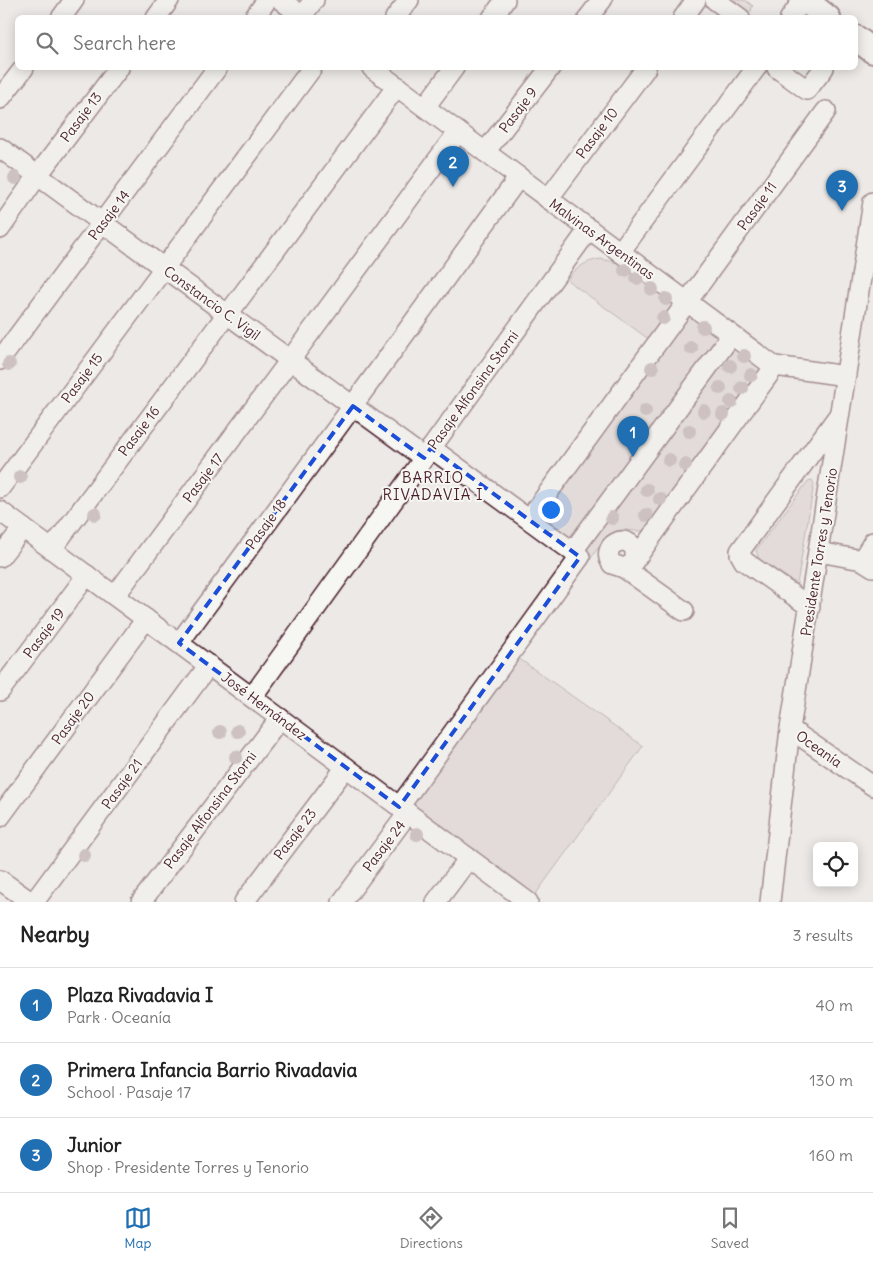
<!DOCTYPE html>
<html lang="en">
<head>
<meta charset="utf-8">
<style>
  body { margin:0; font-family:Delius,sans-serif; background:#f6f6f6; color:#222 }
  .controls { position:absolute; right:15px; bottom:15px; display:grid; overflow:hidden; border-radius:8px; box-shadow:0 2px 12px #0003 }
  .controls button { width:45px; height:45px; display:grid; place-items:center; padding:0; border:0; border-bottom:1px solid #e0e0e0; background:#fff; color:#222; font:25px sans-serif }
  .you { position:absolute; left:550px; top:509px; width:18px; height:18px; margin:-12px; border:4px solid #fff; border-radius:50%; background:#1a73e8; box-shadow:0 0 0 8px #1a73e833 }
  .badge { display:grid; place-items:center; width:32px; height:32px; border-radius:50%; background:#1f6fb2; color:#fff; font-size:16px; font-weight:700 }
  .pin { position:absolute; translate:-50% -41px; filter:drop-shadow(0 1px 2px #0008) }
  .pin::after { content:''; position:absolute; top:26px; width:18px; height:15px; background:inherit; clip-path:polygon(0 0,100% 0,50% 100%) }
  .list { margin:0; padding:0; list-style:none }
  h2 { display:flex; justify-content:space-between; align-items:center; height:65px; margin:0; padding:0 20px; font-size:21px }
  h2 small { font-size:16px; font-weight:400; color:#767676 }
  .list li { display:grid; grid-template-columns:32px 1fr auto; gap:15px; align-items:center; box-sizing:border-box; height:75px; padding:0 20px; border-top:1px solid #e0e0e0 }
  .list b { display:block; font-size:19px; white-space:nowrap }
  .list p { margin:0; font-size:16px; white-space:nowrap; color:#767676 }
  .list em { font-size:16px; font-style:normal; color:#767676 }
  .icon { flex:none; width:28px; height:28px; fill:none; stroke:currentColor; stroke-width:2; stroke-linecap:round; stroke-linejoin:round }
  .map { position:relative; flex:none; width:873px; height:902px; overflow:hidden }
  .search { position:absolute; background:#fff; box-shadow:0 2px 12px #0003; left:15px; right:15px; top:15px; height:55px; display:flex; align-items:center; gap:12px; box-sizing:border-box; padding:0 18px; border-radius:8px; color:#767676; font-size:19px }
  .sheet { height:290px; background:#fff }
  nav { display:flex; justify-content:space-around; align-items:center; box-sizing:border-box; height:70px; border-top:1px solid #e0e0e0; background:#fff; font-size:14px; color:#767676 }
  nav a { display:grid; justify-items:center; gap:2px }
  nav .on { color:#1f6fb2 }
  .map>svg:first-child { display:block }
  .green { fill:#d4cbca; stroke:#8f757a }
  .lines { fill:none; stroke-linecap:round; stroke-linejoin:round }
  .minor-casing { stroke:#4a1f2b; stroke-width:22 }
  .major-casing { stroke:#4a1f2b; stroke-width:28 }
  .minor { stroke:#f6f6f2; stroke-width:19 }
  .major { stroke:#f6f6f2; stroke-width:24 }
  .tree { fill:#a69295 }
  .marked { fill:none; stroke:#1d4ed8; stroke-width:4; stroke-dasharray:10 6; stroke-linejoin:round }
  .labels { text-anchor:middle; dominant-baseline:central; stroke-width:4; stroke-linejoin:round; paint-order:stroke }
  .street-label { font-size:14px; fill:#4a1f2b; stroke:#f6f6f2 }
  .neighbourhood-label { font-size:15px; letter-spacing:1px; fill:#4a1f2b; stroke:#f6f6f2 }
</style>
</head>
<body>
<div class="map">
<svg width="873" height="902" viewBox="0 0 873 902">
  <rect width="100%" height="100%" fill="#ece9e6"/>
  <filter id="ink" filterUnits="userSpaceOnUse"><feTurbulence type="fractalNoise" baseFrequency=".02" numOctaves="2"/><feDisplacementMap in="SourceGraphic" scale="10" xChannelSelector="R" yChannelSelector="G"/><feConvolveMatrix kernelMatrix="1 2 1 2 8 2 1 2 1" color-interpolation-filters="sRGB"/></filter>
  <g filter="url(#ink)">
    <g class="green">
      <polygon points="727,0 745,0 753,6 751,8 752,10 746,14"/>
      <path d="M 601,259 L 618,263 L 764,369 L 645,530 C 637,533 629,529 621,530 C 605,532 595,553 587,565 L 520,517 L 650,340 L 567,280 C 576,268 585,261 601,259 Z"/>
      <polygon points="812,480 814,484 797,584 759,559 756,550 808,481"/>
      <polygon points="511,653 643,746 530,902 399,807"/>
    </g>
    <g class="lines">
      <g class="minor-casing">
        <g id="minor">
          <polyline points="281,0 304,18"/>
          <polyline points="715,0 740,18"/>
          <polyline points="302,16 314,0"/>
          <polyline points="61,18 74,0"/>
          <polyline points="156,18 169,0"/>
          <polyline points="254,18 267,0"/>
          <polyline points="395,18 409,0"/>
          <polyline points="492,18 505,0"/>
          <polyline points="588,18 602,0"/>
          <polyline points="683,18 696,0"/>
          <polyline points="790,18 803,0"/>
          <polyline points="372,68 771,364 775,366 846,376"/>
          <polyline points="777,68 807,90 824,68"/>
          <polyline points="0,99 24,68"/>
          <polyline points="425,107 454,68"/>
          <polyline points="0,148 424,458"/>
          <polyline points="485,152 550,68"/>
          <polyline points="44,167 119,68"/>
          <polyline points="548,199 646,68"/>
          <polyline points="0,229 38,175"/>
          <polyline points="620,252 756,68"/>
          <polyline points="170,260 312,68"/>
          <polyline points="234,306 397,86"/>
          <polyline points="296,352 458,132"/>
          <polyline points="0,360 217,68"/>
          <polyline points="359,397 519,177"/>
          <polyline points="0,488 164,268"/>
          <polyline points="0,511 528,902"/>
          <polyline points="529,519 826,111"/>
          <polyline points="52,549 227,314"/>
          <polyline points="573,551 725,344"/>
          <polyline points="819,552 862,560 873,567"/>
          <polyline points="0,557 23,528"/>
          <path d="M 635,560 L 635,550 C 626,531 599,546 612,564 L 624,568 L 632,564 L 775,366"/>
          <polyline points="862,560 873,542"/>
          <polyline points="624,568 684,611"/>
          <polyline points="115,596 290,360"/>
          <polyline points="810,607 744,561 740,554 740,551 838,416"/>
          <polyline points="179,643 353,406"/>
          <polyline points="0,691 87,575"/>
          <polyline points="252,697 589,229"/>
          <polyline points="790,729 873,786"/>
          <polyline points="399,807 580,557 431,448"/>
          <polyline points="0,817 146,619"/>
          <polyline points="0,880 31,902"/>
          <polyline points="34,902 209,665"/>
          <polyline points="141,902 280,718"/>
          <polyline points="244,902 346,767"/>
          <polyline points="342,902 408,813"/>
          <polyline points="436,902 469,858"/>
          <polyline points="770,902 790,729 873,202"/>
        </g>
      </g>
      <g class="major-casing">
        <g id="major">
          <polyline points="805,0 828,18"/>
          <polyline points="856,38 873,51"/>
        </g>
      </g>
      <use href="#minor" class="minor"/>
      <use href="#major" class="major"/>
    </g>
    <g class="tree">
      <circle cx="15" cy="178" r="7"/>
      <circle cx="625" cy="270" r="7"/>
      <circle cx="637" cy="278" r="7"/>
      <circle cx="652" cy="289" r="7"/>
      <circle cx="666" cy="299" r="7"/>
      <circle cx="663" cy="318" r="7"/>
      <circle cx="703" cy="327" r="7"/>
      <circle cx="691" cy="348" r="7"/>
      <circle cx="744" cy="356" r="7"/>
      <circle cx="9" cy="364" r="7"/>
      <circle cx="730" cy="366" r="7"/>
      <circle cx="652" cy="368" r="7"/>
      <circle cx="751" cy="375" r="7"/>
      <circle cx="720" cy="388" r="7"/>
      <circle cx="742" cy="388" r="7"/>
      <circle cx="731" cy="402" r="7"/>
      <circle cx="645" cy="411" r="7"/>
      <circle cx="704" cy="411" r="7"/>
      <circle cx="723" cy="414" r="7"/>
      <circle cx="689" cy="431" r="7"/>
      <circle cx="669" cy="460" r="7"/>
      <circle cx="685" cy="465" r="7"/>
      <circle cx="20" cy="477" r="7"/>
      <circle cx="647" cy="490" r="7"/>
      <circle cx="660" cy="499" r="7"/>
      <circle cx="95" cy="514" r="7"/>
      <circle cx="646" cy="515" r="7"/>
      <circle cx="612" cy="518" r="7"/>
      <circle cx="238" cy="731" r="7"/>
      <circle cx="220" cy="732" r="7"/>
      <circle cx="236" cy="757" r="7"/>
      <circle cx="417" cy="834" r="7"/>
      <circle cx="84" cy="855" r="7"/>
    </g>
  </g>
  <path d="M0 0H873V902H0ZM 353,406 L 424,458 L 431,448 L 580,557 L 399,807 L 179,643 Z" fill="#ece9e6" fill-opacity=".55" fill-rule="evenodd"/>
  <path class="marked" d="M 353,406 L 424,458 L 431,448 L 580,557 L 399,807 L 179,643 Z"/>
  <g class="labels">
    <g class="street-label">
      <text transform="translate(518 110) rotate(-53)">Pasaje 9</text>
      <text transform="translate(81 117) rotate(-53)">Pasaje 13</text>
      <text transform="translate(597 133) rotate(-53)">Pasaje 10</text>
      <text transform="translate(757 206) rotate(-54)">Pasaje 11</text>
      <text transform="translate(109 215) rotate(-53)">Pasaje 14</text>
      <text transform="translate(602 239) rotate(36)">Malvinas Argentinas</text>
      <text transform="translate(212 303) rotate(36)">Constancio C. Vigil</text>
      <text transform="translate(82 378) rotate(-53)">Pasaje 15</text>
      <text transform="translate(473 390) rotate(-54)">Pasaje Alfonsina Storni</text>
      <text transform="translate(139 431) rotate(-53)">Pasaje 16</text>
      <text transform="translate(203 478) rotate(-53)">Pasaje 17</text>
      <text transform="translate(266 524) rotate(-54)">Pasaje 18</text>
      <text transform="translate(819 552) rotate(-81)">Presidente Torres y Tenorio</text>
      <text transform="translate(44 633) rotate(-53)">Pasaje 19</text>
      <text transform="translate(264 706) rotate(37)">José Hernández</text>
      <text transform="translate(73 718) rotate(-54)">Pasaje 20</text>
      <text transform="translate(819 749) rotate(35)">Oceanía</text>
      <text transform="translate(122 784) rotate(-54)">Pasaje 21</text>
      <text transform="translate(210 810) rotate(-53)">Pasaje Alfonsina Storni</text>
      <text transform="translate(295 834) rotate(-53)">Pasaje 23</text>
      <text transform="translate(384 846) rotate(-53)">Pasaje 24</text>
    </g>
    <g class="neighbourhood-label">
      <text x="433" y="477">BARRIO<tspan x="433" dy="17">RIVADAVIA I</tspan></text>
    </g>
  </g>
</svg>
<div class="controls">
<button><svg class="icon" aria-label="locate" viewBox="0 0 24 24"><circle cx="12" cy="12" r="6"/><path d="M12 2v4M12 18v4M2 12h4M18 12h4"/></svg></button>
</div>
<div class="you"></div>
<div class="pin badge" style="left:633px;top:457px">1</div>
<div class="pin badge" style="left:453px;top:187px">2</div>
<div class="pin badge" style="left:842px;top:211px">3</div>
<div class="search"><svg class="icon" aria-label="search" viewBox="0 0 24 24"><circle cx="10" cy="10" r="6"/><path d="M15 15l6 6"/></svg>Search here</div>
</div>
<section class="sheet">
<h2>Nearby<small>3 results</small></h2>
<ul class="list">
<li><span class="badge">1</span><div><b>Plaza Rivadavia I</b><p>Park · Oceanía</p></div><em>40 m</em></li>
<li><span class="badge">2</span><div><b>Primera Infancia Barrio Rivadavia</b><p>School · Pasaje 17</p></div><em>130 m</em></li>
<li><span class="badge">3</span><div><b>Junior</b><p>Shop · Presidente Torres y Tenorio</p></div><em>160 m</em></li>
</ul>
</section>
<nav>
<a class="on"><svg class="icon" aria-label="map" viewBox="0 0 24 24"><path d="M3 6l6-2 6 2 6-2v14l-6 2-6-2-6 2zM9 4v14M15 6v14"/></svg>Map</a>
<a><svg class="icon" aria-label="directions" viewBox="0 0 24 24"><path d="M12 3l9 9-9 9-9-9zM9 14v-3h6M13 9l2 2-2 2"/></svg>Directions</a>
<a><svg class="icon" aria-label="saved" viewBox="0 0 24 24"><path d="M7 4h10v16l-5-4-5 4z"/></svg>Saved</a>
</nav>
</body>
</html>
